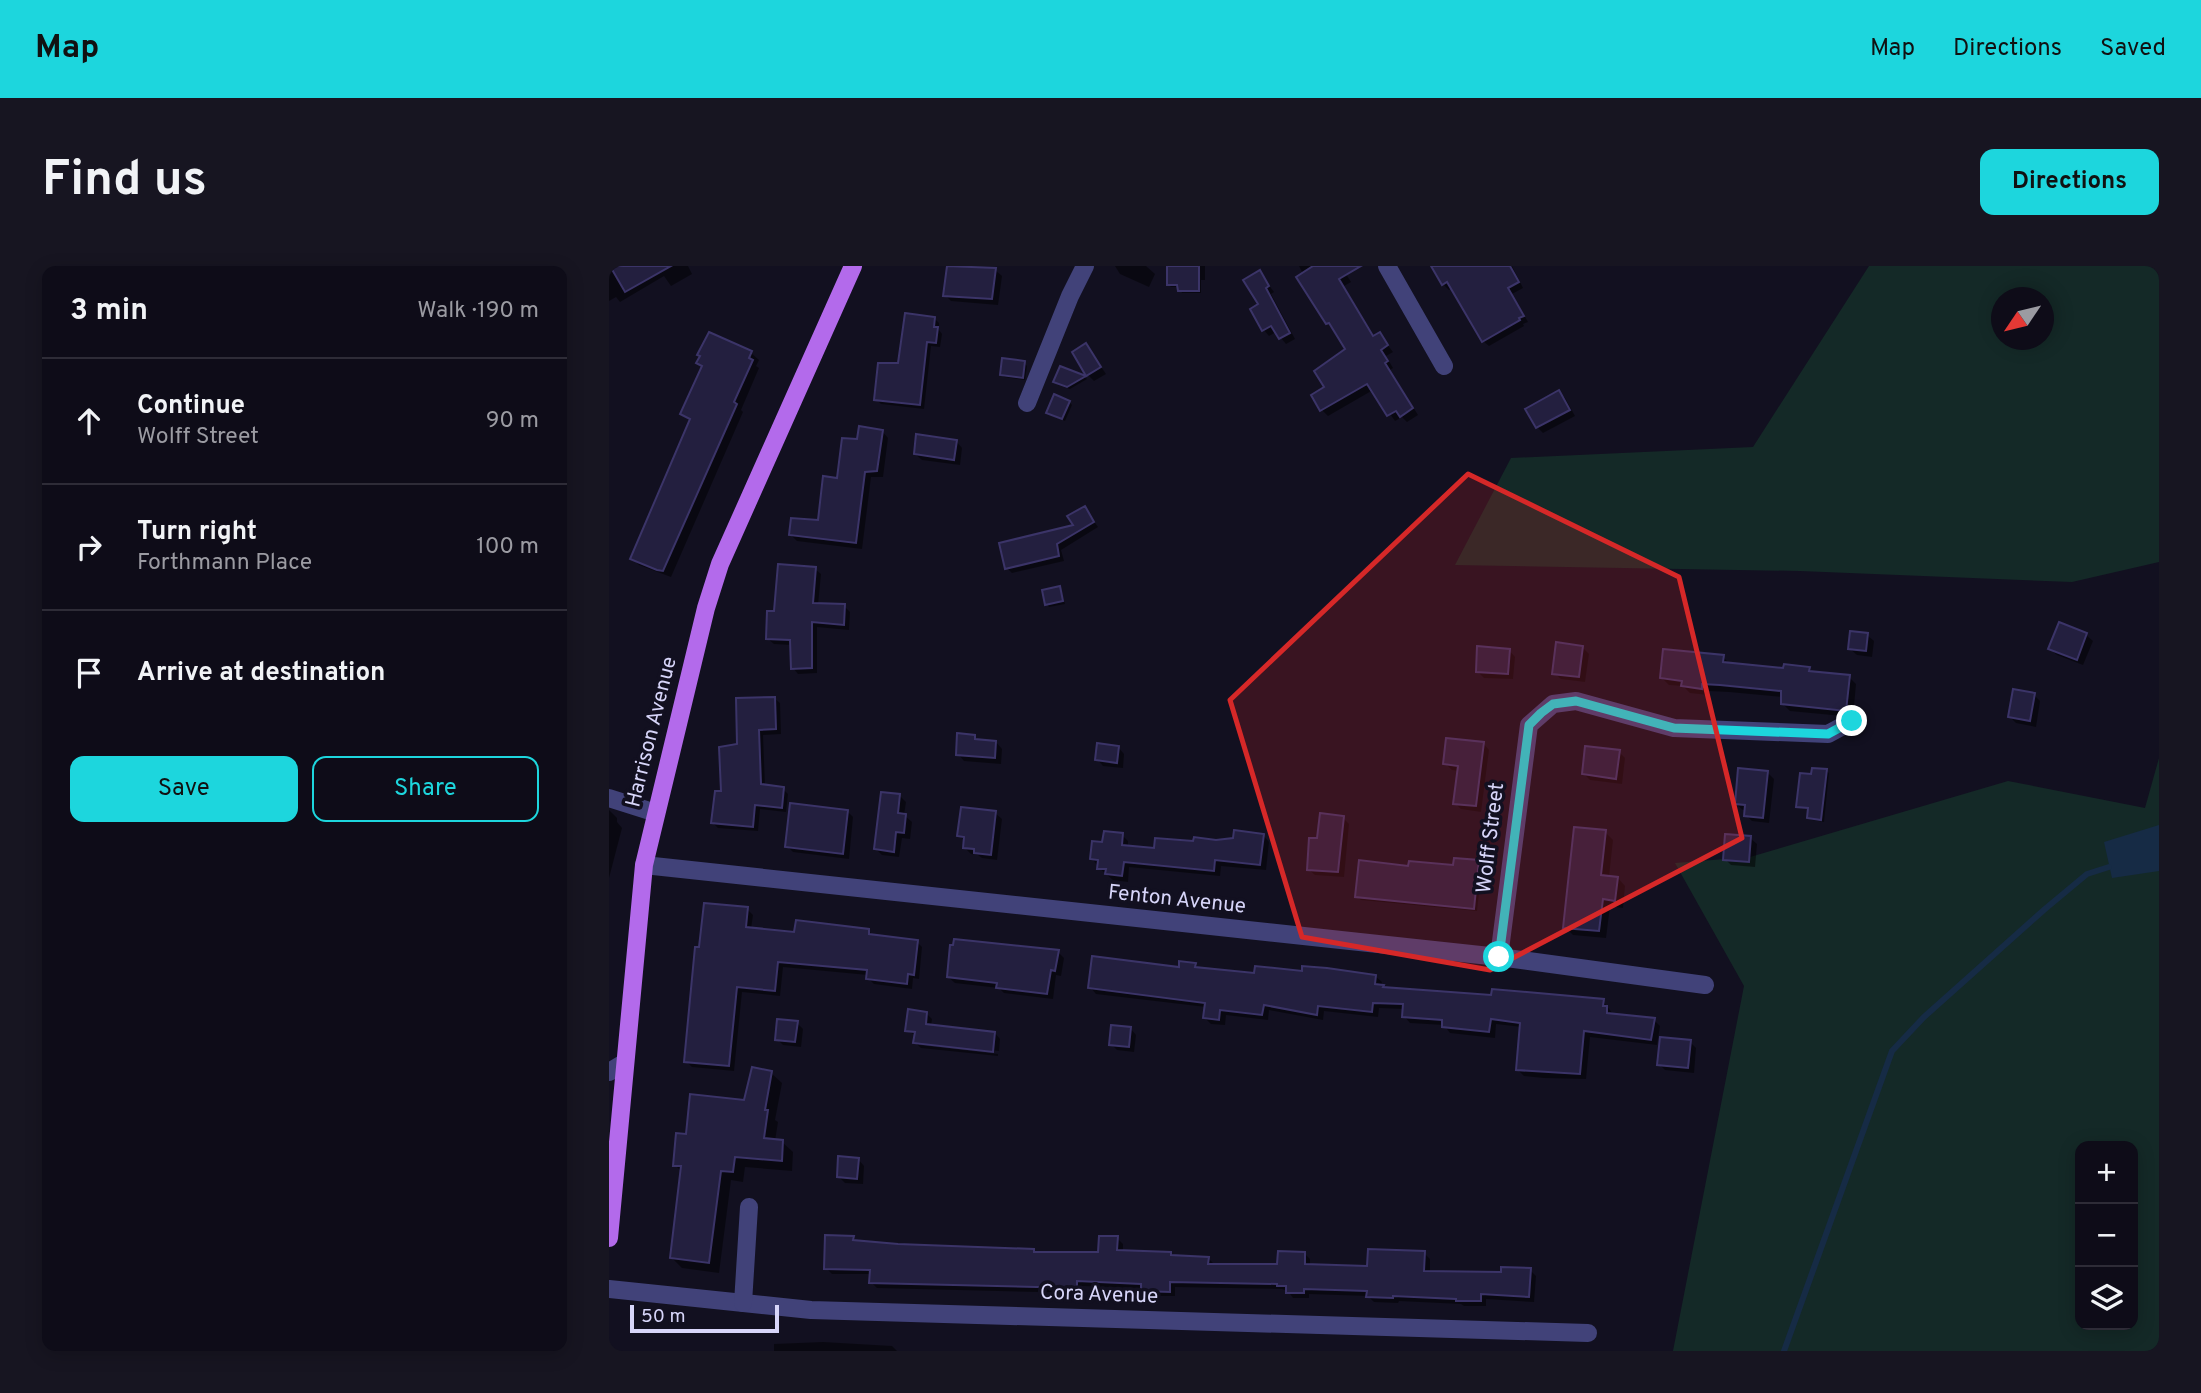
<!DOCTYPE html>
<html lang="en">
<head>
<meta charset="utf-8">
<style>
  body { margin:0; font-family:Overpass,sans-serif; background:#171521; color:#f1f3f6 }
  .controls { position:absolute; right:21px; bottom:21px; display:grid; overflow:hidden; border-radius:14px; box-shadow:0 4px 18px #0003 }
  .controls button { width:63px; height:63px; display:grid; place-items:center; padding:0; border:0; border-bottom:2px solid #2e2c37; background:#0e0c18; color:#f1f3f6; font:35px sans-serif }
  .compass { position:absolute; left:1382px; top:21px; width:63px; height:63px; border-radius:50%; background:#0e0c18; box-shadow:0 4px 18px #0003; rotate:235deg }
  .scale { position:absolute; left:21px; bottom:18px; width:149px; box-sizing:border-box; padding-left:7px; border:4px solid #d7d5f9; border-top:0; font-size:19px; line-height:24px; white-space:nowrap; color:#d7d5f9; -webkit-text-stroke:5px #121020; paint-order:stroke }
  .stop { position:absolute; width:21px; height:21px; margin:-16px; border:5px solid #1dd6dd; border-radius:50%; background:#fff }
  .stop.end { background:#1dd6dd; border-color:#fff; box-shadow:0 2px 7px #0008 }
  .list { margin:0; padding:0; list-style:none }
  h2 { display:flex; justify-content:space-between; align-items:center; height:91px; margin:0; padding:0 28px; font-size:30px }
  h2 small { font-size:23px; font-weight:400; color:#9b9ba2 }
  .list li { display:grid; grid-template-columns:46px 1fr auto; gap:21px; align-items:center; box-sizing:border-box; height:126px; padding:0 28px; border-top:2px solid #2e2c37 }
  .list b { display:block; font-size:26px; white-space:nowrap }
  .list p { margin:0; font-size:23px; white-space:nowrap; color:#9b9ba2 }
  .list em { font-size:23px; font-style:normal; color:#9b9ba2 }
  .actions { display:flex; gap:14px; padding:21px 28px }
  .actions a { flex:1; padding:16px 0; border:2px solid #1dd6dd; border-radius:14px; text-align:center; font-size:24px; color:#1dd6dd }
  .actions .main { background:#1dd6dd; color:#111 }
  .icon { flex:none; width:38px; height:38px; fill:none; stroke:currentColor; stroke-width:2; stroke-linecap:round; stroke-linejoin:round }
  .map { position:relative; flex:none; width:1550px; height:1085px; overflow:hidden; border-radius:14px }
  header { display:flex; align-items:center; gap:42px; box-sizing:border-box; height:98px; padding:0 35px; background:#1dd6dd; color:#111 }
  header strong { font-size:33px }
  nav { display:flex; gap:38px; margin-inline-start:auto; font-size:24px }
  .intro { display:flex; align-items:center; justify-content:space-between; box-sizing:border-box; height:168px; padding:0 42px }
  h1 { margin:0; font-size:49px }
  .button { padding:18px 32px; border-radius:14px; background:#1dd6dd; color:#111; font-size:24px; font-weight:700 }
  main { display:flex; gap:42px; padding:0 42px }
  aside { flex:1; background:#0e0c18; border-radius:14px; box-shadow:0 4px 18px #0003 }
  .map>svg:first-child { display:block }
  .green { fill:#142927; fill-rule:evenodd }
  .water { fill:#162b45 }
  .shadow { fill:#0007 }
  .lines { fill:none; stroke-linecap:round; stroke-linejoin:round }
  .stream { stroke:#162b45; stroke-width:6 }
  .building { fill:#231f3f; stroke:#3b3468; stroke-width:2 }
  .minor { stroke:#414279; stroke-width:18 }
  .major { stroke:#b36aeb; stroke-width:18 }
  .route { stroke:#1dd6dd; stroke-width:9 }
  .marked { fill:#d62828; fill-opacity:0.2; stroke:#d62828; stroke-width:5; stroke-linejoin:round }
  .labels { text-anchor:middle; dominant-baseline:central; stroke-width:7; stroke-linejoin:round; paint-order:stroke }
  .street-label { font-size:21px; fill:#d7d5f9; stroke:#121020 }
</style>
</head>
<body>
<header>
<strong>Map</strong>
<nav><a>Map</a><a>Directions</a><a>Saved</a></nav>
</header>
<div class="intro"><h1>Find us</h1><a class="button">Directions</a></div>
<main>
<aside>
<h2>3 min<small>Walk · 190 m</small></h2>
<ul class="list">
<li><svg class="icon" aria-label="ahead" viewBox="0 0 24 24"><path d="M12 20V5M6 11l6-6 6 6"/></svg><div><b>Continue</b><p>Wolff Street</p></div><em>90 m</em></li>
<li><svg class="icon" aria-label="right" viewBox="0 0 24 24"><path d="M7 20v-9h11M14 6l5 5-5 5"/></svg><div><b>Turn right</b><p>Forthmann Place</p></div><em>100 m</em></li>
<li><svg class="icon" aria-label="arrive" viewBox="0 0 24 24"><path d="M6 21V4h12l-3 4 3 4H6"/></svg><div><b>Arrive at destination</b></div></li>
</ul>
<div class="actions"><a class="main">Save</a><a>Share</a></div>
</aside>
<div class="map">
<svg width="1550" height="1085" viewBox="0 0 1550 1085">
  <rect width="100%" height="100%" fill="#121020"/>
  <g class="green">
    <path d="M 1260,0 L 1550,0 L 1550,296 L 1463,316 L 1191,305 L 846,299 L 902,192 L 1144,181 ZM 1392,32 L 1434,32 L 1434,74 L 1392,74 Z"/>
    <path d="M 1550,492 L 1550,1085 L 1064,1085 L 1135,720 L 1066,597 L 1141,591 L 1399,515 L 1536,542 ZM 1471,880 L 1524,880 L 1524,1059 L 1471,1059 Z"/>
  </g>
  <polygon class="water" points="1550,559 1550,605 1503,612 1495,576"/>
  <g class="shadow">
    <polygon points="10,0 79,0 83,8 62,20 55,10 11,36 7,31 0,35 0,5"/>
    <polygon points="340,0 386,4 393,10 389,39 342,35 336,29"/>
    <polygon points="506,0 537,0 546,8 540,21 511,8"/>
    <polygon points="560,0 596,0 596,14 592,14 592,27 573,27 570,21 562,21 559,19"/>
    <polygon points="690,0 732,0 742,16 735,20 765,71 770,68 784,86 777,90 784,102 781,104 809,149 798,156 793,151 786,155 764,124 719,150 713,144 704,129 718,121 738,84 719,57"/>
    <polygon points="824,0 903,0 914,22 903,28 919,56 914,58 915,60 880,80 874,75 843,22 840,24 834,18"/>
    <polygon points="650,6 665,26 662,28 686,73 677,78 667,66 660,70 654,63"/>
    <polygon points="325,52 330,57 330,64 333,68 331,81 322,80 315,143 272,138 267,133"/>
    <polygon points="101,68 142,87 150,94 147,100 150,102 132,144 134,146 62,311 30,299 23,292 81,155 73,147 94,101 89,97"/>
    <polygon points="477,79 497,108 485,115 479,109"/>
    <polygon points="415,97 418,100 416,114 395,111 393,109"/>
    <polygon points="452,102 476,111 478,113 461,123 449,119 446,116"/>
    <polygon points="950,126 956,132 966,150 934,167 928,161"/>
    <polygon points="460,136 463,139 456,155 439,147"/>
    <polygon points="273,165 279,172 274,211 262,211 253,283 188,275 182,269 210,256 249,175"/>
    <polygon points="347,175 353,182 351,199 313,194 306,188"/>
    <polygon points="475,242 489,261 452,284 455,295 403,307 398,302 467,261"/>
    <polygon points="206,303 212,308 209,339 235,340 241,346 240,364 208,361 208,407 189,408 184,402 183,379 165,378 159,373 167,347"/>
    <polygon points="451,322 456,338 440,341 438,338"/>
    <polygon points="1451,359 1477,369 1484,375 1474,399 1448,389 1441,383"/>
    <polygon points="1258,369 1265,375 1263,391 1248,389 1241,383"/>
    <polygon points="973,381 980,388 976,416 952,413 945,407"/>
    <polygon points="900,384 906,391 904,413 875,412 868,405"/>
    <polygon points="1114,391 1121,398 1176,404 1200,402 1205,407 1240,411 1247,418 1244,451 1181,445 1174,438 1174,431 1120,426 1100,425 1099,429 1081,427 1074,420 1060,419 1053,412"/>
    <polygon points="1425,429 1431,435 1427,461 1407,457 1401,451"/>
    <polygon points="165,432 171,437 172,468 154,469 156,520 174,523 179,528 177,546 151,543 149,565 109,562 104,557 130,480"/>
    <polygon points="365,471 370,475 387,476 393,483 392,498 355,495 349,488"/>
    <polygon points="874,477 880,484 872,546 852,543 846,537 850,505 843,504 836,497"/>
    <polygon points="509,481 515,488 514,502 494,500 488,493"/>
    <polygon points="1010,486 1016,492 1013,518 981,514 975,508"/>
    <polygon points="1217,505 1220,507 1215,556 1203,554 1200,552 1201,544 1189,540 1204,510"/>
    <polygon points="1158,506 1165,513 1160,557 1143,555 1137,549 1138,544 1134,544 1127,538"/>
    <polygon points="290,529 297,536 295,549 303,556 301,573 293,572 290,591 273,589 267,583"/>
    <polygon points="0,544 8,552 8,556 13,562 0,612"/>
    <polygon points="238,545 244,551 240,593 184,586 178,580"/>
    <polygon points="386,547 393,553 388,594 373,592 369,589 362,588 355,581 356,576 350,569"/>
    <polygon points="734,552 740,558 735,611 706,609 699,603 709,574"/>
    <polygon points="996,566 1004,574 1000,611 1009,612 1016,620 1014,642 1001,640 997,672 964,669 956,661"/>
    <polygon points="513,569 519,575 519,582 546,584 654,569 660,576 657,604 612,600 611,610 520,601 519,616 504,614 490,602 483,592 495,578"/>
    <polygon points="1141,572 1148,578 1146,601 1122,599 1116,593"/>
    <polygon points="869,596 873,600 868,645 752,634 748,631"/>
    <polygon points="138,643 144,649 142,663 187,668 259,664 266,671 308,676 313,681 310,713 304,712 303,723 265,718 259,712 259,709 174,701 171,730 133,726 125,805 83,801 77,795 91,683"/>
    <polygon points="449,686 455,692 452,710 447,709 444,733 395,727 390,722 346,717 339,711"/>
    <polygon points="586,698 591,703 647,709 694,707 766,710 773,716 772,720 777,723 883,731 994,735 1004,748 1045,754 1051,760 1048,779 981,771 977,813 935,812 915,810 909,804 913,761 887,758 886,772 841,767 835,759 801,757 795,750 795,743 770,742 769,751 715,745 714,754 660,744 659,754 617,749 616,759 602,758 596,752 597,741 487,728 481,721"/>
    <polygon points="317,747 323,753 322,760 386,767 391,773 390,785 310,776 310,779 389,788 389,790 312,782 306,776 307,770 298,764"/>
    <polygon points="188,757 194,763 192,781 174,779 168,773"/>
    <polygon points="521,762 527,769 525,786 508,784 502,778"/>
    <polygon points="1081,776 1087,782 1085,807 1056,804 1050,798"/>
    <polygon points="162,807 173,817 166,854 169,856 166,875 173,876 184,886 183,905 136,901 134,916 122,914 110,1007 73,1002 63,992 73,906 66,899 78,870 137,836"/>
    <polygon points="249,893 255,900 254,918 236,917 229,910"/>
    <polygon points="244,972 249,977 424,985 427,988 491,988 508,972 514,978 514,986 561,987 565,991 599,992 605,998 670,1000 695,987 701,993 701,1000 760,1002 815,987 821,993 821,1007 893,1008 921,1004 927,1010 925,1036 877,1033 877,1040 855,1040 852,1038 790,1035 789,1037 765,1036 759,1030 700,1028 700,1032 684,1032 679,1025 673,1023 566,1021 566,1030 539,1030 533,1022 473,1020 473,1027 268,1022 262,1016 263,1008 223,1008 217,1002"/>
    <polygon points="214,1076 283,1080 288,1085 165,1085 165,1078"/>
  </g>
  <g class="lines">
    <polyline class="stream" points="1175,1085 1283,785 1315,751 1436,643 1478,608 1500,601"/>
  </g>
  <g class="building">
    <polygon points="1,0 62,0 16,26"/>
    <polygon points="338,0 387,2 383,33 334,30"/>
    <polygon points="558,0 590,0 590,25 569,25 568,19 558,19"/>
    <polygon points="704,0 752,0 730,13 764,70 771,66 779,79 772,84 779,95 776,97 804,142 791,151 787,145 778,150 758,118 711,145 702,129 715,121 705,105 736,83 720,57 717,58 687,11"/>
    <polygon points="822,0 901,0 910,16 899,22 915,50 910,52 911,54 873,76 838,16 833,19"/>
    <polygon points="651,4 660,20 657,22 681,67 670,73 662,60 653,65 641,43 649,38 634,14"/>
    <polygon points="296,47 326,51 325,61 329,61 327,77 318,76 311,139 265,134 269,97 289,97"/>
    <polygon points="100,66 143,85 140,92 144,94 125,136 128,138 54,305 48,304 21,293 81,153 71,148 93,100 87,97 91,90 88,89"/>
    <polygon points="477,77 492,101 477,110 463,86"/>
    <polygon points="393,92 416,95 414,112 391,109"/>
    <polygon points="451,100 477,110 458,121 444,116"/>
    <polygon points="950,124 961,144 927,162 916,143"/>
    <polygon points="445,128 461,135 453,153 437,147"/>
    <polygon points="250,160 274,164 268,205 256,206 247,277 180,269 182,252 209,254 214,210 228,212 233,172 248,173"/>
    <polygon points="307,168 348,174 345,194 305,188"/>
    <polygon points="476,240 485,256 448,278 450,290 396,303 390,277 464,259 458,250"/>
    <polygon points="169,298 207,301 204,337 236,338 235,359 203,356 203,402 182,403 181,374 157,373 158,345 165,345"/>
    <polygon points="451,320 454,335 436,339 433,324"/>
    <polygon points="1450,356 1478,367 1468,394 1439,383"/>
    <polygon points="1241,365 1259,367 1257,385 1239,383"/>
    <polygon points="947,376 974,380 970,411 943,408"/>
    <polygon points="868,380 901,383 899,408 867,406"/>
    <polygon points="1054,383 1115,389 1114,396 1174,402 1175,398 1201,401 1200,405 1241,409 1237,445 1172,438 1172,425 1111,419 1093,418 1093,423 1072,420 1073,415 1051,412"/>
    <polygon points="1404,423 1426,427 1421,455 1399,451"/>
    <polygon points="166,431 167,463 150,464 152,518 175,521 173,542 146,539 144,561 102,557 106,525 112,525 110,481 128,478 127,432"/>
    <polygon points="348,467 366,469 366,473 387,475 386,492 347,489"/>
    <polygon points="837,472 875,476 867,540 844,538 849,500 834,498"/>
    <polygon points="488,477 510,480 508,497 486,494"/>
    <polygon points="976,480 1011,484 1007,513 973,508"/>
    <polygon points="1129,502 1159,505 1154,552 1135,550 1136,539 1126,538"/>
    <polygon points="1203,502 1218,503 1212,554 1198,552 1199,542 1187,541 1191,507 1202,508"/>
    <polygon points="272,526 291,528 289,547 297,548 295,567 287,566 285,586 265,583"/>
    <polygon points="181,537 239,544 234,588 176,581"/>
    <polygon points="352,541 387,545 382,589 365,587 365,583 354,582 355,571 348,570"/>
    <polygon points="711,547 735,550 729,606 698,604 700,572 708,572"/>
    <polygon points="965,561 997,564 992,609 1009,611 1006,635 994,633 990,665 954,662"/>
    <polygon points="625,564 655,568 651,599 606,594 605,605 515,596 513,610 496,608 497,603 488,603 489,594 481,593 483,575 493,576 495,565 514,567 513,579 545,582 546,572 584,575 585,571 607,574 624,572"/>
    <polygon points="1116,568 1142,570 1140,596 1114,594"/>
    <polygon points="845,592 870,594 865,643 746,631 750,594 799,600 800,595 844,599"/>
    <polygon points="95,637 139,641 137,661 185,666 187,654 260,663 260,668 309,674 305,709 299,708 298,718 257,713 258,704 169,696 166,725 128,721 120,800 75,796 86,681 90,681"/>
    <polygon points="345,673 450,684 446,705 442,704 438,728 387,722 388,717 338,711 341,679 344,679"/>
    <polygon points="483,690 570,701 570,695 587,697 586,701 645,707 646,700 693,705 693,700 718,702 767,709 766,718 775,719 774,721 882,729 883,723 995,733 994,740 998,740 998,747 1046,752 1042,774 975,765 971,808 907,804 911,757 882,753 880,766 833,761 833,754 793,751 794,738 764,737 763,746 709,740 708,749 655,739 653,749 611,744 610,754 594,752 596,737 479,722"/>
    <polygon points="299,743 318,746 317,758 386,766 384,786 304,777 306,766 296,765"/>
    <polygon points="168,753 189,755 186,776 166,774"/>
    <polygon points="502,759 522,761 520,781 500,779"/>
    <polygon points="1051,771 1082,774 1079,802 1048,799"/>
    <polygon points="143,801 163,805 156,844 159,844 155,872 174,874 173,895 126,891 124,906 112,905 100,997 61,992 72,900 64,900 67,867 77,868 81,828 135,834"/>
    <polygon points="229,890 250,892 248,913 228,911"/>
    <polygon points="216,969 245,970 244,974 289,978 425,983 425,986 489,986 490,970 509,970 508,984 562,986 562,989 600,991 599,998 668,998 669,985 696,986 696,998 758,1000 759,983 816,985 815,1005 892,1006 892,1001 922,1002 920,1031 872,1028 872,1035 847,1035 847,1033 784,1030 784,1032 757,1031 758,1025 695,1023 695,1027 677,1027 677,1020 668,1020 668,1018 561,1016 561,1026 532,1025 532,1018 468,1015 468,1022 260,1017 261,1004 215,1003"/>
  </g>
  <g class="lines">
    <g class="minor">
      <polyline points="778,0 835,100"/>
      <polyline points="418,137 461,30 476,0"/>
      <polyline points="0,532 47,547"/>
      <polyline points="35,599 890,691 1096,719"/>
      <polyline points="890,691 920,459 944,438 967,435 1065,462 1219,468 1243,455"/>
      <polyline points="0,806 15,797"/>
      <polyline points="0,1023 202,1044 979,1067"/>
      <polyline points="134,1037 140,941"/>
    </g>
    <polyline class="major" points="0,972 35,599 97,342 111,298 244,0"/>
  </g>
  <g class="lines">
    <polyline class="route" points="890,691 920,459 932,447 944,438 967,435 1065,462 1219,468 1243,455"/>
  </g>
  <path class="marked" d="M 859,208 L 1070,311 L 1133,572 L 881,704 L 693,671 L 621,434 Z"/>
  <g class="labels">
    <g class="street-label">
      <text transform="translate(43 466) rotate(-76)">Harrison Avenue</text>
      <text transform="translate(882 572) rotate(-83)">Wolff Street</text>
      <text transform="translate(568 634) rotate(6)">Fenton Avenue</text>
      <text transform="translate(490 1029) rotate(2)">Cora Avenue</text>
    </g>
  </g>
</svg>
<div class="controls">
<button>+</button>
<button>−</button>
<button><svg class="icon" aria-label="layers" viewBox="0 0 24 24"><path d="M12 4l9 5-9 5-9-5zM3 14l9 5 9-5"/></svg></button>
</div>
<svg class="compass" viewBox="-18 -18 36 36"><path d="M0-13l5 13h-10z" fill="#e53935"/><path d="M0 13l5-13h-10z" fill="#9b9ba2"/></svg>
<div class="scale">50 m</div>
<div class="stop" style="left:890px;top:691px"></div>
<div class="stop end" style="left:1243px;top:455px"></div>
</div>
</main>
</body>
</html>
